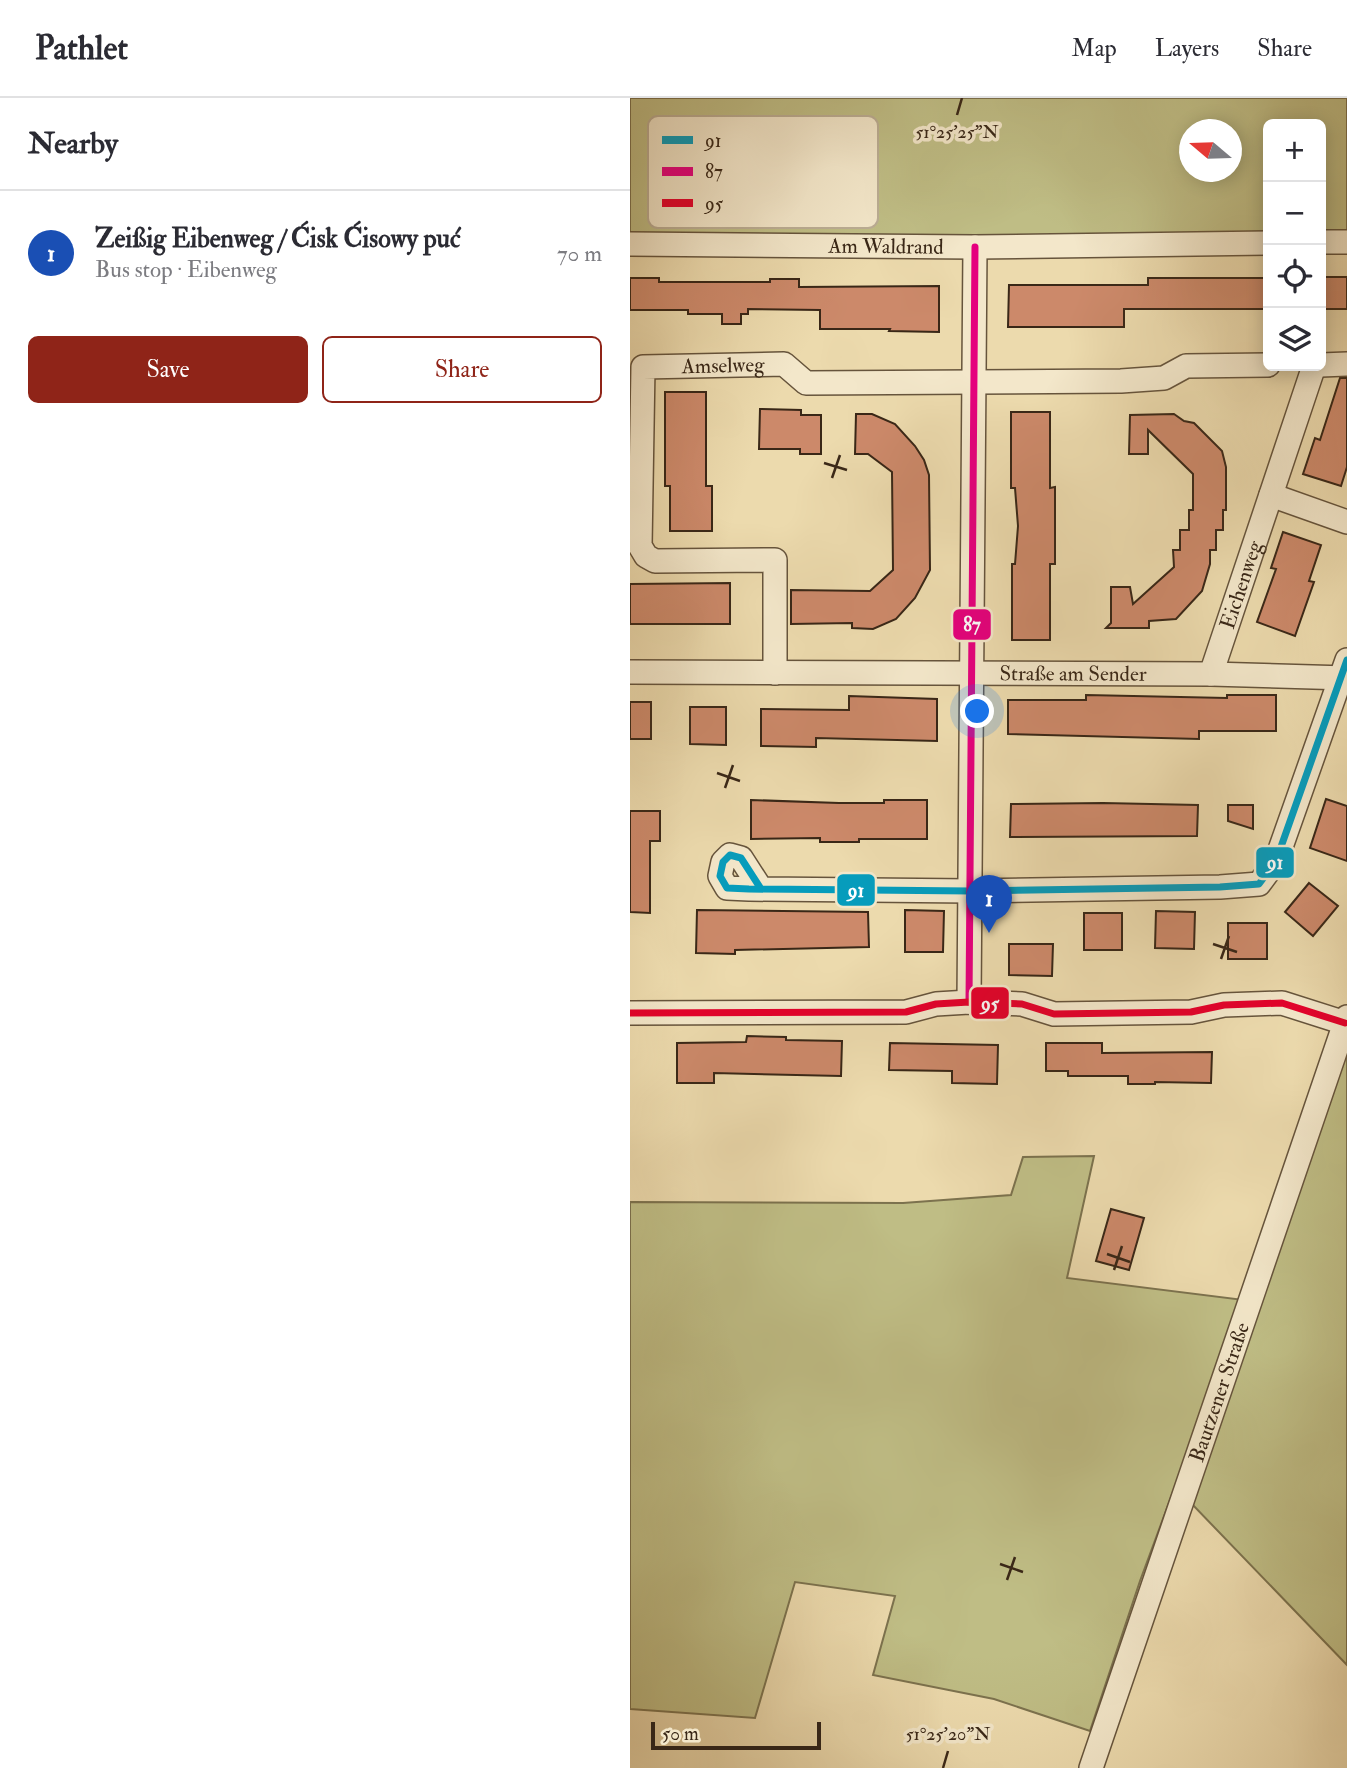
<!DOCTYPE html>
<html lang="en">
<head>
<meta charset="utf-8">
<style>
  body { margin:0; font-family:"IM FELL Double Pica",serif; background:#f2f2f3; color:#2b2b33 }
  .controls { position:absolute; right:21px; top:21px; display:grid; overflow:hidden; border-radius:10px; box-shadow:0 4px 18px #0003 }
  .controls button { width:63px; height:63px; display:grid; place-items:center; padding:0; border:0; border-bottom:2px solid #e1e1e2; background:#fff; color:#2b2b33; font:35px sans-serif }
  .compass { position:absolute; left:549px; top:21px; width:63px; height:63px; border-radius:50%; background:#fff; box-shadow:0 4px 18px #0003; rotate:289deg }
  .scale { position:absolute; left:21px; bottom:18px; width:170px; box-sizing:border-box; padding-left:7px; border:4px solid #392717; border-top:0; font-size:19px; line-height:24px; white-space:nowrap; color:#392717; -webkit-text-stroke:5px #f3e7ca; paint-order:stroke }
  .you { position:absolute; left:348px; top:614px; width:24px; height:24px; margin:-18px; border:5px solid #fff; border-radius:50%; background:#1a73e8; box-shadow:0 0 0 10px #1a73e833 }
  .badge { display:grid; place-items:center; width:46px; height:46px; border-radius:50%; background:#8f2418; color:#fff; font-size:23px; font-weight:700 }
  .pin { position:absolute; translate:-50% -58px; filter:drop-shadow(0 2px 4px #0008) }
  .pin::after { content:''; position:absolute; top:37px; width:24px; height:21px; background:inherit; clip-path:polygon(0 0,100% 0,50% 100%) }
  .list { margin:0; padding:0; list-style:none }
  h2 { display:flex; justify-content:space-between; align-items:center; height:91px; margin:0; padding:0 28px; font-size:30px }
  h2 small { font-size:23px; font-weight:400; color:#7c7c81 }
  .list li { display:grid; grid-template-columns:46px 1fr auto; gap:21px; align-items:center; box-sizing:border-box; height:126px; padding:0 28px; border-top:2px solid #e1e1e2 }
  .list b { display:block; font-size:26px; white-space:nowrap }
  .list p { margin:0; font-size:23px; white-space:nowrap; color:#7c7c81 }
  .list em { font-size:23px; font-style:normal; color:#7c7c81 }
  .actions { display:flex; gap:14px; padding:21px 28px }
  .actions a { flex:1; padding:16px 0; border:2px solid #8f2418; border-radius:10px; text-align:center; font-size:24px; color:#8f2418 }
  .actions .main { background:#8f2418; color:#fff }
  .icon { flex:none; width:38px; height:38px; fill:none; stroke:currentColor; stroke-width:2; stroke-linecap:round; stroke-linejoin:round }
  .map { position:relative; flex:none; width:717px; height:1670px; overflow:hidden }
  header { display:flex; align-items:center; gap:42px; box-sizing:border-box; height:98px; padding:0 35px; background:#fff; border-bottom:2px solid #e1e1e2 }
  header strong { font-size:33px }
  nav { display:flex; gap:38px; margin-inline-start:auto; font-size:24px }
  main { display:flex }
  aside { flex:1; background:#fff }
  .map>svg:first-child { display:block }
  .green { fill:#bfbd85; stroke:#7c724e; stroke-width:2; fill-rule:evenodd }
  .building { fill:#cc896a; stroke:#392717; stroke-width:2 }
  .lines { fill:none; stroke-linecap:round; stroke-linejoin:round }
  .minor-casing { stroke:#66543c; stroke-width:26 }
  .minor { stroke:#f3e7ca; stroke-width:23 }
  .bus-1-casing { stroke:#f3e7ca; stroke-width:12 }
  .bus-2-casing { stroke:#f3e7ca; stroke-width:12 }
  .bus-3-casing { stroke:#f3e7ca; stroke-width:12 }
  .bus-1 { stroke:#069cbc; stroke-width:7 }
  .bus-2 { stroke:#e5007d; stroke-width:7 }
  .bus-3 { stroke:#e4002b; stroke-width:7 }
  .ticks { fill:none; stroke:#392717; stroke-width:2.5 }
  .labels { text-anchor:middle; dominant-baseline:central; stroke-width:7; stroke-linejoin:round; paint-order:stroke }
  .street-label { font-size:21px; fill:#392717; stroke:#f3e7ca }
  .key { fill:#f3e7ca; stroke:#bbad94; stroke-width:2 }
  .key-label { font-size:19px; fill:#392717 }
  .ticks-label { font-size:18px; text-anchor:middle; fill:#392717; stroke:#f3e7ca; stroke-width:7; stroke-linejoin:round; paint-order:stroke }
  .line-badge { stroke:#f3e7ca; stroke-width:2.5 }
  .badge-label { font-size:19px; text-anchor:middle; font-weight:bold; fill:#fff }
</style>
</head>
<body>
<header>
<strong>Pathlet</strong>
<nav><a>Map</a><a>Layers</a><a>Share</a></nav>
</header>
<main>
<aside>
<h2>Nearby<small></small></h2>
<ul class="list">
<li><span class="badge" style="background:#1a4fb4">1</span><div><b>Zeißig Eibenweg / Ćisk Ćisowy puć</b><p>Bus stop · Eibenweg</p></div><em>70 m</em></li>
</ul>
<div class="actions"><a class="main">Save</a><a>Share</a></div>
</aside>
<div class="map">
<svg width="717" height="1670" viewBox="0 0 717 1670">
  <rect width="100%" height="100%" fill="#ecdaad"/>
  <filter id="stains"><feTurbulence type="fractalNoise" baseFrequency=".00286" numOctaves="4"/><feColorMatrix values="0 0 0 0 .2 0 0 0 0 .09 0 0 0 0 .02 0 0 0 .5 -.17"/></filter>
  <radialGradient id="worn" r=".72"><stop offset=".6" stop-color="#630" stop-opacity="0"/><stop offset="1" stop-color="#630" stop-opacity=".3"/></radialGradient>
  <g class="green">
    <path d="M 0,0 L 717,0 L 717,144 L 691,144 L 691,26 L 638,26 L 638,145 L 0,137 ZM 559,32 L 601,32 L 601,74 L 559,74 Z"/>
    <polygon points="717,926 717,1567 560,1404"/>
    <polygon points="464,1058 437,1180 614,1202 510,1483 460,1633 364,1601 243,1577 265,1498 165,1484 125,1620 0,1611 0,1104 273,1105 381,1097 393,1059"/>
  </g>
  <g class="building">
    <rect x="691" y="179" width="26" height="32"/>
    <polygon points="0,180 29,180 29,184 140,184 140,181 169,181 169,189 309,188 309,234 259,233 260,231 190,231 190,212 118,211 118,216 111,216 111,226 92,226 92,216 58,216 58,212 0,212"/>
    <polygon points="518,180 638,180 638,211 494,211 494,229 378,229 379,187 518,187"/>
    <polygon points="710,280 717,280 717,369 711,388 673,376 685,340 690,342"/>
    <polygon points="35,294 76,294 76,388 82,388 82,433 40,433 40,388 35,388"/>
    <polygon points="130,311 171,312 171,317 191,317 191,356 170,356 170,351 129,351"/>
    <polygon points="381,314 420,314 420,390 425,389 425,466 420,466 420,542 382,542 382,466 385,466 388,428 385,390 381,390"/>
    <polygon points="226,316 242,316 265,326 285,348 294,362 299,377 300,472 285,500 266,521 243,531 222,530 222,525 161,526 161,492 240,493 263,472 262,374 238,356 225,356"/>
    <polygon points="544,316 554,323 564,325 592,353 596,369 596,412 593,412 593,432 586,432 586,452 580,452 580,466 572,493 546,521 519,523 519,530 476,530 481,525 481,489 500,489 503,506 544,469 543,452 550,452 550,432 559,432 559,412 563,412 563,376 518,332 518,356 499,356 500,317"/>
    <polygon points="653,434 691,447 679,483 684,484 665,538 627,524 646,471 641,470"/>
    <polygon points="100,485 100,526 0,526 0,486"/>
    <polygon points="456,597 597,600 597,597 646,597 646,633 569,633 569,641 378,636 378,602 456,602"/>
    <polygon points="219,598 307,601 307,643 186,640 186,649 131,648 131,611 219,612"/>
    <rect x="0" y="604" width="21" height="37"/>
    <polygon points="60,609 96,609 96,647 60,646"/>
    <polygon points="696,701 717,708 717,763 680,750"/>
    <polygon points="121,702 209,705 254,705 254,702 297,702 297,741 229,741 229,744 190,744 190,740 121,741"/>
    <polygon points="473,705 568,707 567,738 380,739 381,706"/>
    <polygon points="598,707 623,707 623,731 598,723"/>
    <polygon points="0,713 30,713 30,743 20,743 20,815 0,814"/>
    <polygon points="679,785 708,808 683,838 655,814"/>
    <polygon points="67,812 238,814 239,849 105,852 105,856 66,855"/>
    <polygon points="275,812 314,813 313,854 275,854"/>
    <polygon points="526,813 565,814 564,851 525,850"/>
    <rect x="454" y="815" width="38" height="37"/>
    <rect x="598" y="825" width="39" height="36"/>
    <polygon points="379,846 423,846 422,878 379,877"/>
    <polygon points="117,938 156,939 156,942 212,943 211,978 84,975 84,985 47,985 47,945 116,944"/>
    <polygon points="260,945 368,947 367,986 322,985 322,973 259,972"/>
    <polygon points="416,945 472,945 472,955 582,954 581,985 525,984 525,986 498,986 498,978 438,978 438,973 416,973"/>
    <polygon points="481,1111 514,1120 499,1172 466,1163"/>
  </g>
  <g class="lines">
    <g class="minor-casing">
      <g id="minor">
        <polyline points="691,144 717,144"/>
        <path id="s1" d="M 0,146 L 345,149 L 638,145"/>
        <polyline points="691,267 717,266"/>
        <polyline points="641,397 717,424"/>
        <path id="s2" d="M 0,574 L 581,576 L 717,580"/>
        <path id="s3" d="M 145,575 L 145,462 L 25,463 L 16,458 L 10,448 L 13,269 L 154,266 L 176,285 L 491,283 L 534,280 L 556,268 L 638,267"/>
        <path id="s4" d="M 581,576 L 684,268"/>
        <polyline points="131,791 111,760 100,757 93,764 90,778 97,790 119,791 341,793 590,789 629,786 646,763 717,562"/>
        <polyline points="339,904 345,149"/>
        <polyline points="0,915 276,914 306,906 339,904 392,906 424,916 561,914 594,907 652,905 715,925"/>
        <path id="s5" d="M 461,1670 L 717,919"/>
      </g>
    </g>
    <use href="#minor" class="minor"/>
    <g class="bus-1-casing">
      <polyline id="bus-1" points="131,791 111,760 100,757 93,764 90,778 97,790 119,791 341,793 590,789 629,786 646,763 717,562"/>
    </g>
    <g class="bus-2-casing">
      <polyline id="bus-2" points="339,904 345,149"/>
    </g>
    <g class="bus-3-casing">
      <polyline id="bus-3" points="0,915 276,914 306,906 339,904 392,906 424,916 561,914 594,907 652,905 715,925"/>
    </g>
    <use href="#bus-1" class="bus-1"/>
    <use href="#bus-2" class="bus-2"/>
    <use href="#bus-3" class="bus-3"/>
  </g>
  <path class="ticks" d="M 327,17 L 332,0M 194,365 L 217,372M 202,380 L 210,357M 87,675 L 110,683M 95,690 L 103,667M 583,846 L 607,854M 591,861 L 599,838M 477,1156 L 500,1164M 484,1172 L 492,1148M 370,1466 L 393,1474M 377,1482 L 385,1459M 313,1670 L 318,1653"/>
  <g class="labels">
    <g class="street-label">
      <text stroke="none"><textPath href="#s1" startOffset="256">Am Waldrand</textPath></text>
      <text stroke="none"><textPath href="#s3" startOffset="514">Amselweg</textPath></text>
      <text stroke="none"><textPath href="#s4" startOffset="94">Eichenweg</textPath></text>
      <text stroke="none"><textPath href="#s2" startOffset="443">Straße am Sender</textPath></text>
      <text stroke="none"><textPath href="#s5" startOffset="397">Bautzener Straße</textPath></text>
    </g>
  </g>
  <rect x="18" y="18" width="230" height="112" rx="10" class="key"/>
  <rect x="32" y="38" width="31" height="8" fill="#069cbc"/>
  <rect x="32" y="69" width="31" height="9" fill="#e5007d"/>
  <rect x="32" y="101" width="31" height="8" fill="#e4002b"/>
  <g class="key-label">
    <text x="75" y="49">91</text>
    <text x="75" y="80">87</text>
    <text x="75" y="112">95</text>
  </g>
  <g class="ticks-label">
    <text x="327" y="40">51°25'25"N</text>
    <text x="318" y="1642">51°25'20"N</text>
  </g>
  <g class="line-badge">
    <rect x="322" y="510" width="40" height="33" rx="7" fill="#e5007d"/>
    <rect x="625" y="748" width="40" height="33" rx="7" fill="#069cbc"/>
    <rect x="206" y="775" width="40" height="34" rx="7" fill="#069cbc"/>
    <rect x="340" y="888" width="40" height="34" rx="7" fill="#e4002b"/>
  </g>
  <g class="badge-label">
    <text x="342" y="533">87</text>
    <text x="645" y="771">91</text>
    <text x="226" y="799">91</text>
    <text x="360" y="912">95</text>
  </g>
  <rect width="100%" height="100%" filter="url(#stains)"/>
  <rect width="100%" height="100%" fill="url(#worn)"/>
</svg>
<div class="controls">
<button>+</button>
<button>−</button>
<button><svg class="icon" aria-label="locate" viewBox="0 0 24 24"><circle cx="12" cy="12" r="6"/><path d="M12 2v4M12 18v4M2 12h4M18 12h4"/></svg></button>
<button><svg class="icon" aria-label="layers" viewBox="0 0 24 24"><path d="M12 4l9 5-9 5-9-5zM3 14l9 5 9-5"/></svg></button>
</div>
<svg class="compass" viewBox="-18 -18 36 36"><path d="M0-13l5 13h-10z" fill="#e53935"/><path d="M0 13l5-13h-10z" fill="#7c7c81"/></svg>
<div class="scale">50 m</div>
<div class="you"></div>
<div class="pin badge" style="left:359px;top:835px;background:#1a4fb4">1</div>
</div>
</main>
</body>
</html>
